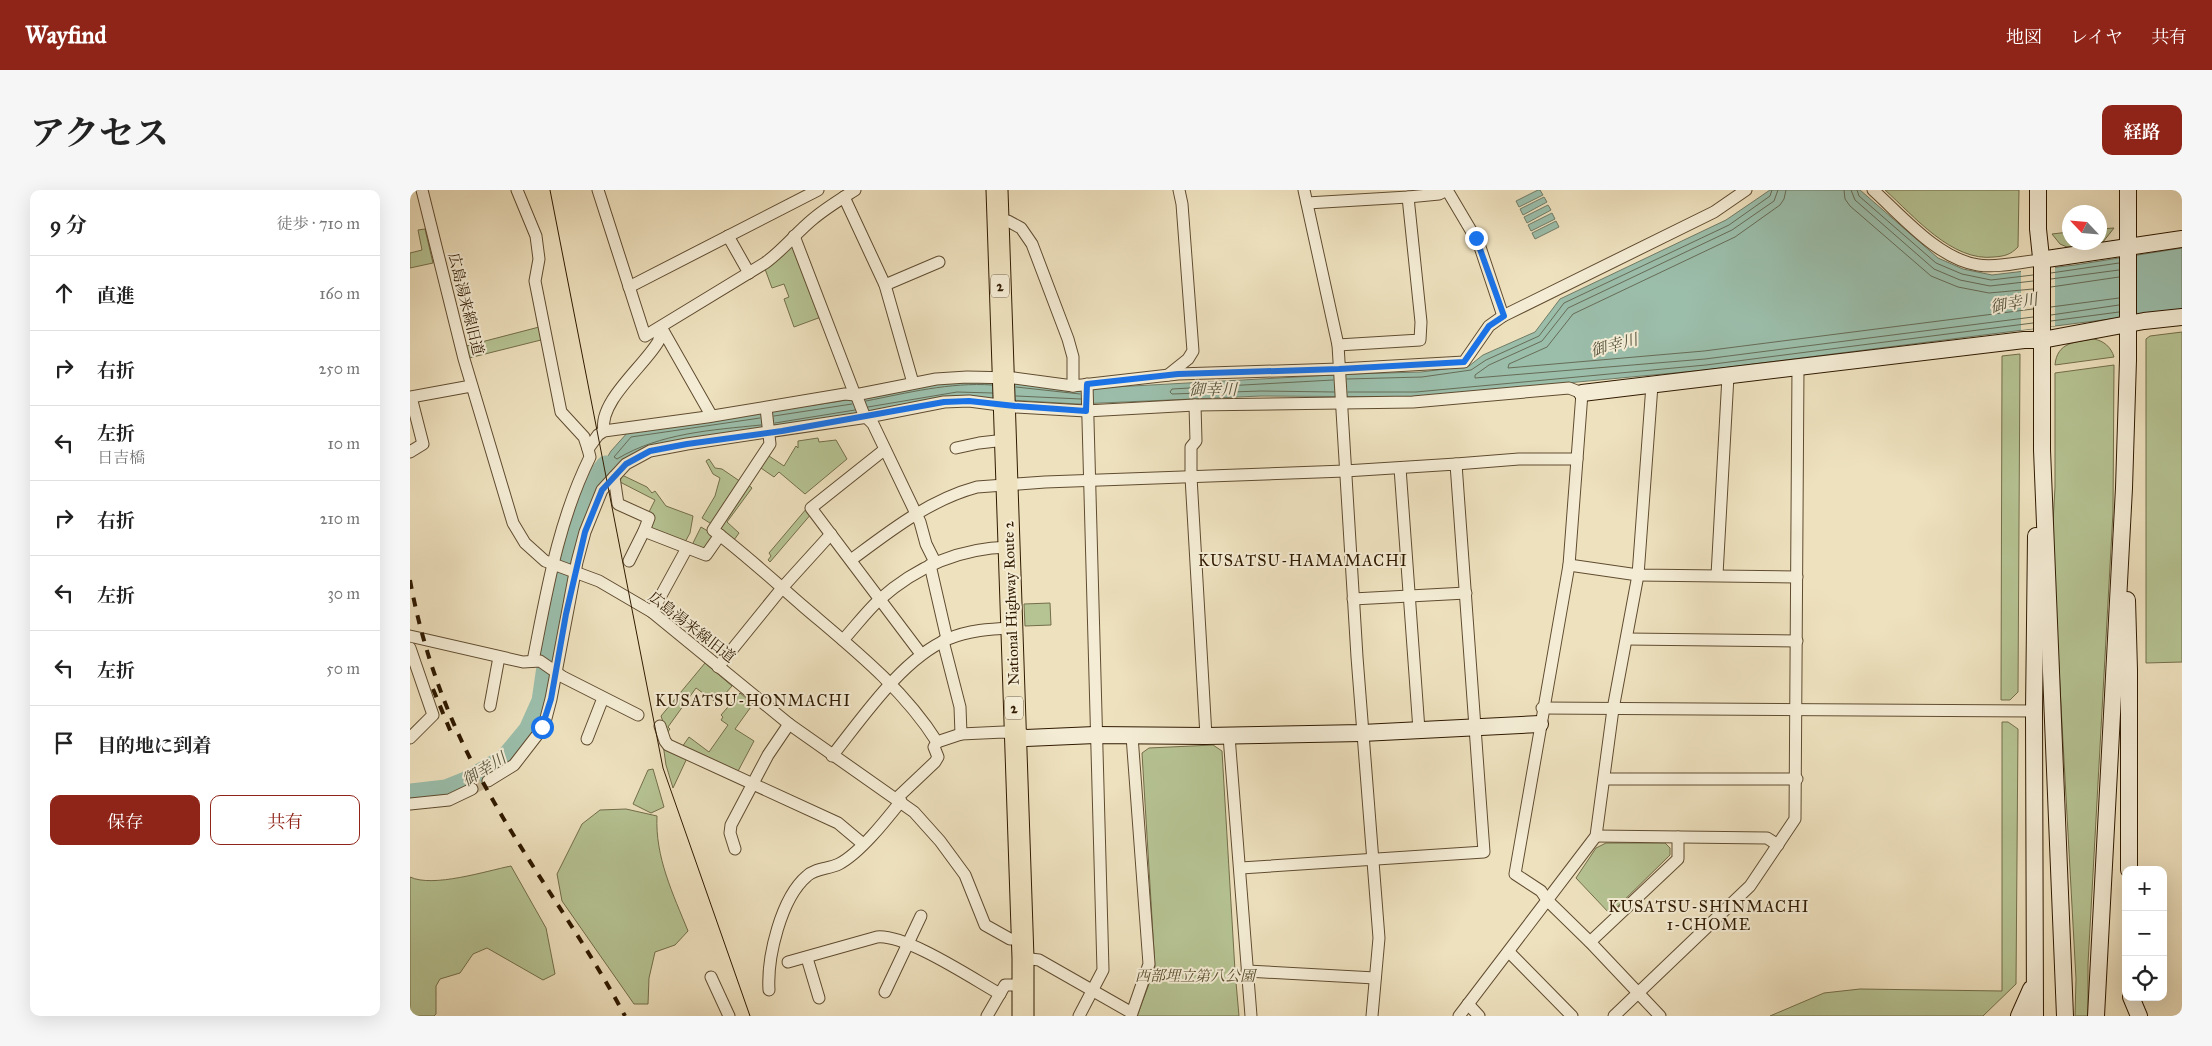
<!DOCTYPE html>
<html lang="ja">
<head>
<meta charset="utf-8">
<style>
  body { margin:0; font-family:"IM FELL Great Primer","Noto Serif JP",serif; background:#f6f6f6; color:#222 }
  .controls { position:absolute; right:15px; bottom:15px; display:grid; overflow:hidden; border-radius:10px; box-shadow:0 5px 20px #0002 }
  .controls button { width:45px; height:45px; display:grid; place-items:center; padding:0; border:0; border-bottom:1px solid #e0e0e0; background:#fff; color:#222; font:25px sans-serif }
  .compass { position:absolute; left:1652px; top:15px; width:45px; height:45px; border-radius:50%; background:#fff; box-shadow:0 5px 20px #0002; rotate:296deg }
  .stop { position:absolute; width:15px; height:15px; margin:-11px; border:4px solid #1a73e8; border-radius:50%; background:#fff }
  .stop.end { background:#1a73e8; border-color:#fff; box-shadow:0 1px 5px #0008 }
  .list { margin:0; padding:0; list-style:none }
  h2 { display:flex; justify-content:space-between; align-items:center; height:65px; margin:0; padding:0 20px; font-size:21px }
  h2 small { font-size:16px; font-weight:400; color:#767676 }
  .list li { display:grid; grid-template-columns:32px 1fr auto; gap:15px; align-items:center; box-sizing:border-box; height:75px; padding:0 20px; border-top:1px solid #e0e0e0 }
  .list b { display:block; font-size:19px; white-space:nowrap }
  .list p { margin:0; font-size:16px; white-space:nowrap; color:#767676 }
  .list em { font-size:16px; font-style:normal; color:#767676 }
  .actions { display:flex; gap:10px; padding:15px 20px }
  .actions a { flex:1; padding:11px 0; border:1px solid #8f2418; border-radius:10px; text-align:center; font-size:18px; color:#8f2418 }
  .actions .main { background:#8f2418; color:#fff }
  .icon { flex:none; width:28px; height:28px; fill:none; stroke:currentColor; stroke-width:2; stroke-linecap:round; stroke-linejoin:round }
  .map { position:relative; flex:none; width:1772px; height:826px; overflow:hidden; border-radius:10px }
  header { display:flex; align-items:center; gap:30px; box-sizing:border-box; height:70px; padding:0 25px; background:#8f2418; color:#fff }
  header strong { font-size:24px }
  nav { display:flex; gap:28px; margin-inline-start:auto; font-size:18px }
  .intro { display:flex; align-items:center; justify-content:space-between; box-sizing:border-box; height:120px; padding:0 30px }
  h1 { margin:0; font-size:35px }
  .button { padding:12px 22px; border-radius:10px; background:#8f2418; color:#fff; font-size:18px; font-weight:700 }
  main { display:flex; gap:30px; padding:0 30px }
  aside { flex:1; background:#fff; border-radius:10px; box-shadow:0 5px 20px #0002 }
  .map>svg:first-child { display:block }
  .green { fill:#b6c393; stroke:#736e4a }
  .water { fill:#9bbeab; stroke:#707c67 }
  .pier { fill:#eee1be }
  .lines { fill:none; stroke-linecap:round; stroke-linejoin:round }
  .shore { stroke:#666c56; stroke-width:1 }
  .river { stroke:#9bbeab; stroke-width:21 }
  .street-tunnel { stroke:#c8b998; stroke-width:11; stroke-dasharray:11 5.5; stroke-linecap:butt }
  .street-casing { stroke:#604c30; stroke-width:13 }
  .secondary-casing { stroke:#301a00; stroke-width:18 }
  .highway-casing { stroke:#301a00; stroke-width:23 }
  .street { stroke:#f4ecd5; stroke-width:11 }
  .secondary { stroke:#f4ecd5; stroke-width:16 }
  .highway { stroke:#eee1be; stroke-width:21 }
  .tram { stroke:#301a00; stroke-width:1 }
  .rail { stroke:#301a00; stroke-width:4; stroke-dasharray:9 9; stroke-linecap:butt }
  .route { stroke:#1a73e8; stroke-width:6 }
  .labels { text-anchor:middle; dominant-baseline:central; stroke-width:4; stroke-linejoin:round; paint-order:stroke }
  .shield { fill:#f4ecd5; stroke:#6b5940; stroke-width:1 }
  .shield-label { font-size:14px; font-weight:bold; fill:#301a00 }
  .street-label { font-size:15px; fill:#301a00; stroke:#f4ecd5 }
  .park-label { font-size:15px; font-style:italic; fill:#584d2c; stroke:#f4ecd5 }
  .water-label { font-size:16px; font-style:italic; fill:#55533c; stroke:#f4ecd5 }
  .neighbourhood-label { font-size:16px; letter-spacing:1px; fill:#301a00; stroke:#f4ecd5 }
</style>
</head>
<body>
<header>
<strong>Wayfind</strong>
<nav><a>地図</a><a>レイヤ</a><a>共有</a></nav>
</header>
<div class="intro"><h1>アクセス</h1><a class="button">経路</a></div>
<main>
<aside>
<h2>9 分<small>徒歩 · 710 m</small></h2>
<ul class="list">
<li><svg class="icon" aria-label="ahead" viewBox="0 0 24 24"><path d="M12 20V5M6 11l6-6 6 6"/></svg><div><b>直進</b></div><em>160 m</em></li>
<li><svg class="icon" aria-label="right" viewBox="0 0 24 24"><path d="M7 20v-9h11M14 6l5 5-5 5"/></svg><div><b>右折</b></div><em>250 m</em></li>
<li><svg class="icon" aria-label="left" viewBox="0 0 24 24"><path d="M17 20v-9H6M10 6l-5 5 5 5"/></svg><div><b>左折</b><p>日吉橋</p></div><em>10 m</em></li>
<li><svg class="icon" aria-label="right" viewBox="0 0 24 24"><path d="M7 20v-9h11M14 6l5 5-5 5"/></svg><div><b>右折</b></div><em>210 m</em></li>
<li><svg class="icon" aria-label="left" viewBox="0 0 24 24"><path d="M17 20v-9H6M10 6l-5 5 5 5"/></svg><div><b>左折</b></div><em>30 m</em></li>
<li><svg class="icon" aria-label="left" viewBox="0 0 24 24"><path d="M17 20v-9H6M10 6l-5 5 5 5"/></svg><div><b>左折</b></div><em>50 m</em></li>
<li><svg class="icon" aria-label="arrive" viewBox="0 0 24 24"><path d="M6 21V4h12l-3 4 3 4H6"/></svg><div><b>目的地に到着</b></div></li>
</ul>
<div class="actions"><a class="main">保存</a><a>共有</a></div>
</aside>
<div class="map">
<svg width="1772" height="826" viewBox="0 0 1772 826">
  <rect width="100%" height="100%" fill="#eee1be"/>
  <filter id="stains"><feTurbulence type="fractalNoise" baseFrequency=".004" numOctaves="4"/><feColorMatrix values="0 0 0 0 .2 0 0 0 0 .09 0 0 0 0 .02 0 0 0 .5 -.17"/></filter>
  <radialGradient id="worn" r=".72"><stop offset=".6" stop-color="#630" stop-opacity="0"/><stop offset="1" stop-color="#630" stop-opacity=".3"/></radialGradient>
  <g class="green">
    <path d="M 1475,0 L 1609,0 L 1608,57 C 1600,65 1595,66 1584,67 C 1542,72 1504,26 1475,0 Z"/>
    <polygon points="1704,38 1693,52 1686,55 1657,57 1650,54 1642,44 1659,42 1660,52 1690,52 1690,39"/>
    <polygon points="15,39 23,73 0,78 0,63 12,60 8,40"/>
    <polygon points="384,55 411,127 384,137 374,109 379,107 374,94 362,98 355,79"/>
    <polygon points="133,136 135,149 59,168 56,156"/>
    <polygon points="1772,142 1772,472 1736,473 1736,149 1740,146"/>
    <path d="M 1684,149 C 1694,151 1701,157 1704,167 L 1645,175 C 1647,152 1665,152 1684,149 Z"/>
    <polygon points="1610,164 1608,502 1600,510 1591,510 1592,166"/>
    <polygon points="1704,175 1703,322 1678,774 1678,826 1665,826 1666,789 1642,351 1645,297 1645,183"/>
    <polygon points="408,248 409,252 426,250 437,269 395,304 369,282 364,287 348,276 356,264 374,276 386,256 388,258 388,251"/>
    <polygon points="299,269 305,278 312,279 331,292 303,335 292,328 305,306 310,288 303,284 296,271"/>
    <polygon points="212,285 237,297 242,303 245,301 256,316 283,326 280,343 274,354 237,339 238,324 245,310 210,292"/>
    <polygon points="336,293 342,298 317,332 329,343 324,350 306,338"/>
    <polygon points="397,318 402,323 360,372 358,370 361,366 359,363"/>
    <polygon points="291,337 306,346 295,362 281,357"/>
    <polygon points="640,413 641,435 615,436 614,414"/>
    <polygon points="295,473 322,496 307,513 286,498 258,537 260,539 257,543 251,526"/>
    <polygon points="330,503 343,514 325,539 344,551 327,583 272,557 279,547 299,562 318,535 311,530 313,527 311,525"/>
    <polygon points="1592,532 1598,532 1608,539 1606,794 1573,826 1360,826 1414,803 1450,799 1592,801"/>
    <polygon points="253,554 278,566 263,598 256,575"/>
    <polygon points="803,555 812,561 825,781 829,826 727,826 745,778 732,563 739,558"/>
    <polygon points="243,579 254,617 241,623 223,614 238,580"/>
    <path d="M 216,619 L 247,626 C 245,667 263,704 278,741 L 265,755 L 245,762 L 239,788 L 238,814 L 224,814 L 152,711 L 147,684 L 172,634 L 190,620 Z"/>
    <polygon points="1196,653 1255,653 1260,658 1260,665 1200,724 1166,688 1186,658"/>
    <path d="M 101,676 L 136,738 L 145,784 L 133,790 L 77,758 L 63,764 L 50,783 L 30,789 L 26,796 L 26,824 L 24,826 L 0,826 L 0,687 C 23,698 76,681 101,676 Z"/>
  </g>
  <g class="water">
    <polygon points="1128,0 1130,0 1133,5 1109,17 1106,11"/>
    <polygon points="1360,0 1450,0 1528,68 1553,79 1582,85 1665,75 1772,58 1772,120 1296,180 1007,207 851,206 668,214 548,207 224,264 204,277 179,298 201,261 218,242 425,212 510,196 579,190 668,199 942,184 1011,182 1059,176 1073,165 1125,142 1150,109 1316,30"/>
    <polygon points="1134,7 1137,12 1113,25 1110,19"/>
    <polygon points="1138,15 1141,20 1117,33 1114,27"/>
    <polygon points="1142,23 1145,29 1121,41 1118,35"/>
    <polygon points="1146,31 1149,37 1125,49 1122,43"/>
  </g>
  <polygon class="pier" points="1645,75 1645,136 1611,140 1611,79"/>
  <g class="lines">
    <g class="shore">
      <polyline points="1368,0 1364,11 1322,40 1158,118 1132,151 1079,175 1065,185 1065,188 1295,169 1623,127"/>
      <polyline points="1376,0 1374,9 1370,15 1325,47 1163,124 1137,157 1099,174 1098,178 1294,161 1623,119"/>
      <polyline points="1434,0 1435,9 1440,16 1521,86 1548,97 1579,103 1623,99"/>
      <polyline points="1441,0 1445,10 1524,79 1550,90 1580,96 1623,91"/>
      <polyline points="1447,0 1449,6 1526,73 1552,84 1581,90 1623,85"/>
      <polyline points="1641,83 1709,73"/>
      <polyline points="1641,89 1709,80"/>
      <polyline points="1641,97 1709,87"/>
      <polyline points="1641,117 1709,108"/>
      <polyline points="1641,125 1709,115"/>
      <polyline points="1641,131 1709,122"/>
      <polyline points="937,189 1012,187 1061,180 1076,170 1129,146 1154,113 1319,35 1360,6 1362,0"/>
      <polyline points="923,190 762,199 760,202 762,204 851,201 924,202"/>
      <polyline points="606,197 670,204"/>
      <polyline points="938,202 1006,202 1296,175 1623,133"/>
      <polyline points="606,206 671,209"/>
      <path d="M 456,211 C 497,203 540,192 582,195"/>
      <polyline points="458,217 547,202 582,203"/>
      <polyline points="364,226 442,214"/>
      <path d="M 350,228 L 221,247 L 204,267 L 207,269 C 250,243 302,240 351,235"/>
      <polyline points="365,233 445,220"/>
    </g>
    <polyline class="river" points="0,604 36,600 56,592 95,569 119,540 132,511 144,429 157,361 179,298 196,276"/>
    <polyline class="street-tunnel" points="62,599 78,591"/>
    <g class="street-casing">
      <g id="street">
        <polyline points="12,0 54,169 103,333 115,353 135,371 189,391 242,422 379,534 504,622 530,651 555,685 575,735 600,749 613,749"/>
        <polyline points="107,0 126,46 129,69 125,91 151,222 174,247 178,259"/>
        <path d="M 188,0 L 235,146 L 355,73 C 373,60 386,43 403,29 C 416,18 431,9 445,0"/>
        <polyline points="894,0 928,155 947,467 969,748 962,826"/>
        <polyline points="1037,0 1069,54 1093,126"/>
        <path d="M 1463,0 C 1492,26 1528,69 1568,75 C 1588,78 1610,72 1630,70"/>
        <polyline points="434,7 475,95 503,193"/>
        <polyline points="897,13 998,7 1029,4 1037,0"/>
        <polyline points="588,31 598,31 611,38 622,54 658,149 663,167 663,196"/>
        <polyline points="318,46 339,83"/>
        <polyline points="384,46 445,205 447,207 454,225 463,234 510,332 516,354 525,372"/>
        <polyline points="475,95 529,72"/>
        <polyline points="219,97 408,0"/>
        <polyline points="928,155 1010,150 1011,132 998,7"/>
        <polyline points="758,185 778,169 783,161 772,14 769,0"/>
        <polyline points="785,215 786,251 781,257 781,287 796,546"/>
        <path d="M 356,218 L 360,254 L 303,340 C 335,364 364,391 394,417 C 442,458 493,498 527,552 L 551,544"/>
        <path d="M 194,241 C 188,212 234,176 248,152 C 250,148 250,142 251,137 L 301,225"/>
        <polyline points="546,258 569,253 595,250"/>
        <polyline points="474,260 401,318 511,464"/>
        <polyline points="0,262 13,254 1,207 61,196"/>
        <polyline points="1046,274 1109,269 1167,269"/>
        <polyline points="990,278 1009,540"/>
        <polyline points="204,287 208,314 239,328 234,341 219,371"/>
        <polyline points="234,341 296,365 310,345"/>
        <path d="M 441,370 C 480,341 519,310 567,297 L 635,292 L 935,281 L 1046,274 L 1074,662 L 831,678"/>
        <polyline points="520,375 537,449"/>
        <polyline points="1159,375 1228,385 1387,387"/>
        <polyline points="1307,385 1318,186"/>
        <polyline points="943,409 1056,403"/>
        <polyline points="242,422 277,358"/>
        <polyline points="0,446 113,472 130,471 153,487 228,525"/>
        <polyline points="1217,449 1387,451"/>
        <path d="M 433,450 C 445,437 456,422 469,410 C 506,377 550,358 599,357"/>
        <polyline points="533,451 550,517 551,544 594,542 605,545"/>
        <polyline points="0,458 23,525 0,548"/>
        <path d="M 123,471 C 137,400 148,332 180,267 L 178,259 L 188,245 L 194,241 L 297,227 L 435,204 L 445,205 L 526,189 L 557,187 L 604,188 L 663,196 L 768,184 L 929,179 L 1054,172 L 1079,136 L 1093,126 L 1304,22 L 1336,0"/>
        <polyline points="308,477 372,398 421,344"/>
        <polyline points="80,516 89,467"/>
        <polyline points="1132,518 1624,521"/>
        <polyline points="250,536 255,551 258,555 428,633 453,654"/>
        <polyline points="819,546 841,826"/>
        <polyline points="177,549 193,508"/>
        <path d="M 422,566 C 453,527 492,469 538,449 C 559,440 580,439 602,438"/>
        <polyline points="1194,589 1387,589"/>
        <polyline points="78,591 104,575 128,544 135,532 141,509 167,372 175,342 192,300 216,274 240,261 277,254 458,227 534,212 559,211 605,217 676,221 785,215 1003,212 1159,198 1172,203 1159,375 1105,684 1131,701 1137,710 1180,752 1250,826"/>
        <polyline points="487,608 525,572 528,567 524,557 527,552"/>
        <polyline points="0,614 39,610 62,599"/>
        <polyline points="1186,646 1357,648 1368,655"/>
        <polyline points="325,659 320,643 321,635 358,565 379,534"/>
        <polyline points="1180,752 1268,669 1268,647"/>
        <polyline points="1099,762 1162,826"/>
        <polyline points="397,768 409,808"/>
        <polyline points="613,768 629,770 722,823 739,774 722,546"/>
        <path d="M 378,772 L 467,747 C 496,744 563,789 590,804"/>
        <polyline points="837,781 965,788"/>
        <polyline points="301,787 319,826"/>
        <path d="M 359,800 C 357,767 371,708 397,686 C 405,678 419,679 429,674 C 450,663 476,630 491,611"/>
        <polyline points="475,802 511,726"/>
        <polyline points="1058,814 1069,826"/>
        <polyline points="577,826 595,795 614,795"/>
        <polyline points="669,826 693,780 677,194"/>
        <polyline points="1049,826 1186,646 1203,519 1228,385 1242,195"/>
        <polyline points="1204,826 1340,696 1385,629 1388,177"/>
      </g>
    </g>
    <g class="secondary-casing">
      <g id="secondary">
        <polyline points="1628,0 1628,39 1632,77 1632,260 1655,826"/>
        <polyline points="1630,70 1772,49"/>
        <polyline points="1172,203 1614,150 1632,150 1734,131 1772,127"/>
        <polyline points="1717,410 1719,480 1719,680"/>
        <polyline points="605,545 616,548 685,545 796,546 952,543 1130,534"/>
        <polyline points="1721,807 1729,826"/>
        <polyline points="1609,826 1621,799"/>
        <polyline points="1625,826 1624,521 1626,346"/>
        <polyline points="1686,826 1714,298 1718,170 1718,0"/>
      </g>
    </g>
    <g class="highway-casing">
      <polyline id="highway" points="587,0 613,768 613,826"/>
    </g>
    <use href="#street" class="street"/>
    <use href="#secondary" class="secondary"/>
    <use href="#highway" class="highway"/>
    <polyline class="tram" points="140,0 253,578 340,826"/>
    <g class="rail">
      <path d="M 0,390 C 13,462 39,533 75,596 C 118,675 173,747 215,826"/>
      <polyline points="23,499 42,545"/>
    </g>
  </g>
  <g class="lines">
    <polyline class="route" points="132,537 141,509 156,424 175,342 192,300 216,274 240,261 277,254 372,241 534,212 559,211 605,216 676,221 677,194 768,184 929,179 1054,172 1079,136 1094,126 1066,48"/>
  </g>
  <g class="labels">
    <g class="shield">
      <rect x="581" y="84.5" width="18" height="23" rx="4"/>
      <rect x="595" y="506.5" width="18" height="23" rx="4"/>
    </g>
    <g class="shield-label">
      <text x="590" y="96">2</text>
      <text x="604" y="518">2</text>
    </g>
    <g class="street-label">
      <text transform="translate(56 114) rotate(76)">広島湯来線旧道</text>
      <text transform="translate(601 413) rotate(-92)">National Highway Route 2</text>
      <text transform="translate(282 437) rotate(38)">広島湯来線旧道</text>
    </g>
    <g class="park-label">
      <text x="785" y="786">西部埋立第八公園</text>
    </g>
    <g class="water-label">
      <text transform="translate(1604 113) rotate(-10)">御幸川</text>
      <text transform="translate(1204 155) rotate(-15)">御幸川</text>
      <text x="803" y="199">御幸川</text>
      <text transform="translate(74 579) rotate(-32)">御幸川</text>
    </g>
    <g class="neighbourhood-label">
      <text x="893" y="370">KUSATSU-HAMAMACHI</text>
      <text x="343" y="510">KUSATSU-HONMACHI</text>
      <text x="1299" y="716">KUSATSU-SHINMACHI<tspan x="1299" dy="18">1-CHOME</tspan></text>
    </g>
  </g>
  <rect width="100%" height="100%" filter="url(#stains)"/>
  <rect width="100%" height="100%" fill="url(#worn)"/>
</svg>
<div class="controls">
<button>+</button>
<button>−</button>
<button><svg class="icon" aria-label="locate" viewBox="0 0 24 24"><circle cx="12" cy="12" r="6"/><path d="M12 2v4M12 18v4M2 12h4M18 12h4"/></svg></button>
</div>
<svg class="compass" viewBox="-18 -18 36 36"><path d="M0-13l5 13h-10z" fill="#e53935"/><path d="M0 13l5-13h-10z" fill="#767676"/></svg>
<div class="stop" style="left:132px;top:537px"></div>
<div class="stop end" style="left:1066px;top:48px"></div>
</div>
</main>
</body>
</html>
